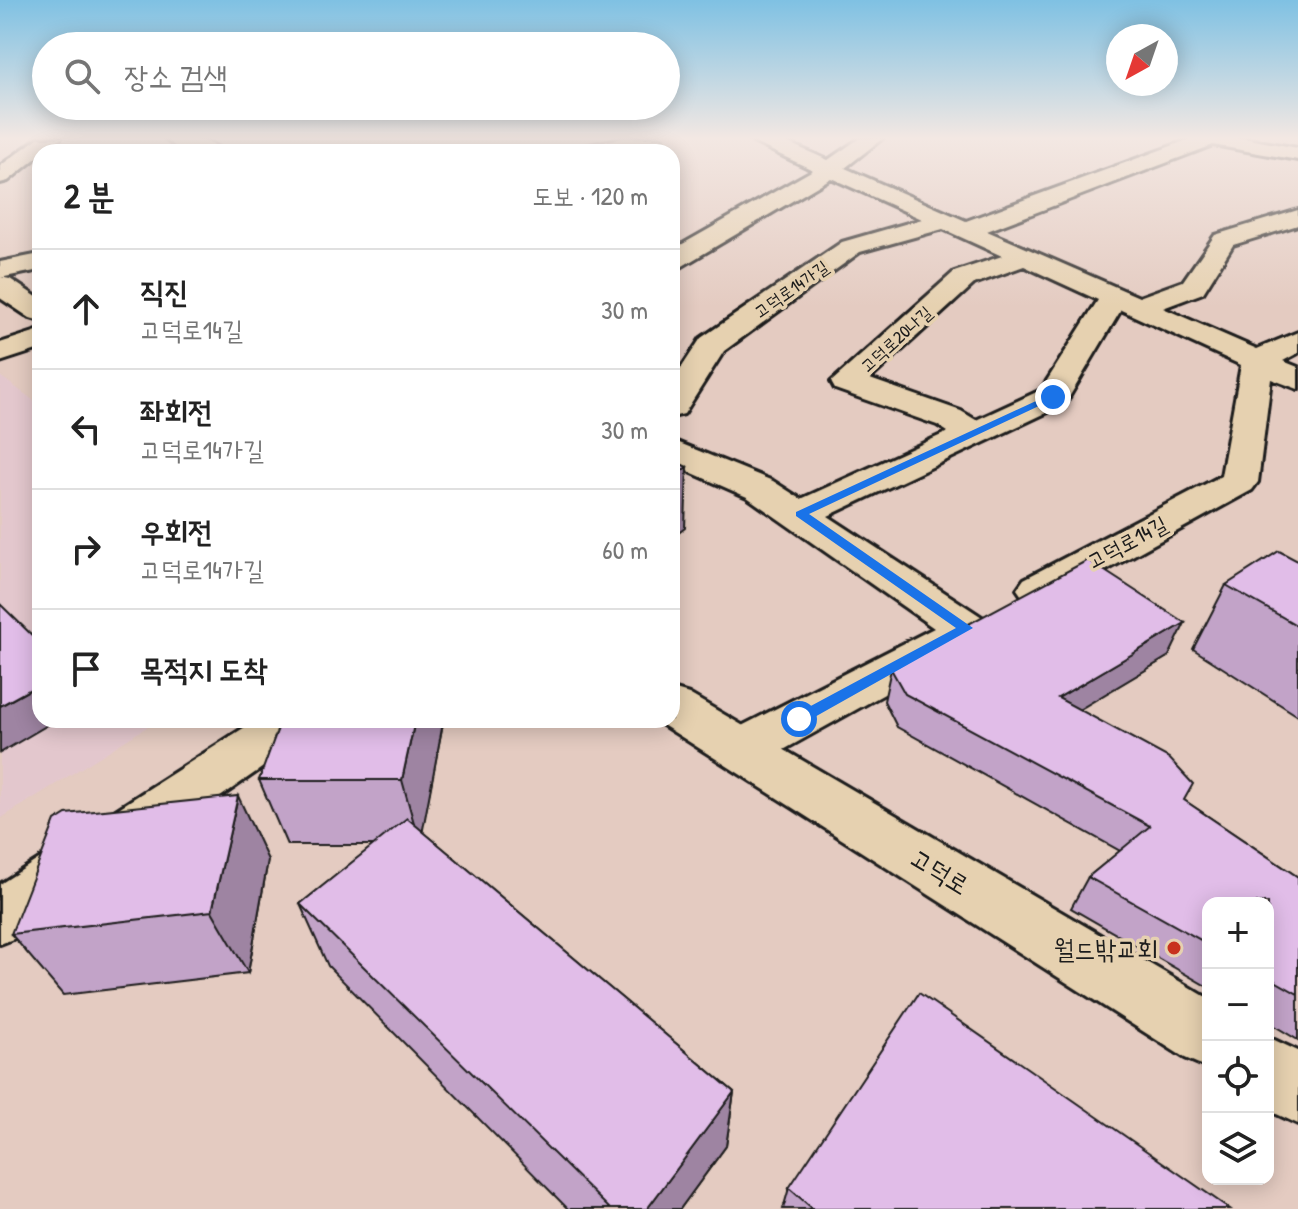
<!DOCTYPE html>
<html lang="ko">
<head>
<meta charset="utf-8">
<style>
  body { margin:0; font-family:"Patrick Hand","Poor Story",sans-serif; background:#f2f2f2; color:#222 }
  .controls { position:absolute; right:24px; bottom:24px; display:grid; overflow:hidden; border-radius:16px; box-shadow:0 4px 20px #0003 }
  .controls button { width:72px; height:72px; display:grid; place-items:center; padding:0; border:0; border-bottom:2px solid #e0e0e0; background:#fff; color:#222; font:40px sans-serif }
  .compass { position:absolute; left:1106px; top:24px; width:72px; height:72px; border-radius:50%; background:#fff; box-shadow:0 4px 20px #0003; rotate:220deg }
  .stop { position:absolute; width:24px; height:24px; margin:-18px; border:6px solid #1a73e8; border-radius:50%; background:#fff }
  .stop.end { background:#1a73e8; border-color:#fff; box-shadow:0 2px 8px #0008 }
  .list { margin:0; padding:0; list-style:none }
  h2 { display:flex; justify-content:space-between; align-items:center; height:104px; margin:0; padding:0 32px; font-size:34px }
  h2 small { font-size:26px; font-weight:400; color:#767676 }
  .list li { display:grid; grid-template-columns:52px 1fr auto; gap:24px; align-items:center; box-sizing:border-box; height:120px; padding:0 32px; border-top:2px solid #e0e0e0 }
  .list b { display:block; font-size:30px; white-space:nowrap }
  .list p { margin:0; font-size:26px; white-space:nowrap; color:#767676 }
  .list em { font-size:26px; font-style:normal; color:#767676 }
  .icon { flex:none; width:44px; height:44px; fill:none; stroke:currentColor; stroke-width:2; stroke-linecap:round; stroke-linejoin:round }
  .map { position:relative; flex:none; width:1298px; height:1209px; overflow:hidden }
  .search { position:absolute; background:#fff; box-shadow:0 4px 20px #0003; left:32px; top:32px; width:648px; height:88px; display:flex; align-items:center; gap:20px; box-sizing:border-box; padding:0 28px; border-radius:44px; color:#767676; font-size:30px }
  .panel { position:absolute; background:#fff; box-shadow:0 4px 20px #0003; left:32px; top:144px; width:648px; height:584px; border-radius:24px }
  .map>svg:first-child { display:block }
  .built { fill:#e3c7cd }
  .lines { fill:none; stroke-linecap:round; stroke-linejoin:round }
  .street-casing { stroke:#1c1c1c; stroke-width:6 }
  .secondary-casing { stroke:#1c1c1c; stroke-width:6 }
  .street { fill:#e6d1b0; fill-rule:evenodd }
  .secondary { fill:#e6d1b0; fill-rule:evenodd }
  .wall { fill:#c2a3c8; stroke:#1c1c1c; stroke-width:2 }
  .shaded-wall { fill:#9e84a2; stroke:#1c1c1c; stroke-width:2 }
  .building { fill:#e1bde8; stroke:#1c1c1c; stroke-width:2 }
  .route { fill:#1a73e8 }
  .poi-dot { fill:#c8321e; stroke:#e6d1b0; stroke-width:3 }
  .labels { text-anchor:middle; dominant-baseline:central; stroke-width:7; stroke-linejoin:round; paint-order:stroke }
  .far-street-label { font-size:18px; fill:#1c1c1c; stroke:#e6d1b0 }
  .street-label { font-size:22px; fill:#1c1c1c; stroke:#e6d1b0 }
  .near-street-label { font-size:26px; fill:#1c1c1c; stroke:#e6d1b0 }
  .near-poi-label { font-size:26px; fill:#1c1c1c; stroke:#e6d1b0; text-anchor:end }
</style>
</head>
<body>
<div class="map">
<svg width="1298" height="1209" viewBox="0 0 1298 1209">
  <rect width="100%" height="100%" fill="#e4cbc1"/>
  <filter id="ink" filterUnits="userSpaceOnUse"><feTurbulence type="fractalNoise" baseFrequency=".0125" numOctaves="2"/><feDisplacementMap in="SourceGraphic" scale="16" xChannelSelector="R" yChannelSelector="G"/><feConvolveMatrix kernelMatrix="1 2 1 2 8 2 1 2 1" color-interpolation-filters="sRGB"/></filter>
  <g filter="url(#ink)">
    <polygon class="built" points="0,376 40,405 40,720 158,720 0,819"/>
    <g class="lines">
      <g class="street-casing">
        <g id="street">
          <polygon points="38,138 61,138 8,181 0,183 0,166"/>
          <path d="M 165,138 C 184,138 209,137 223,152 C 203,152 178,154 165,138 Z"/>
          <polygon points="622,138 662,138 659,142 613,152 571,152 575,148"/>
          <path d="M 750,138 L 777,138 L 828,160 L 860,138 L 883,138 L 845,168 L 966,221 L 1193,138 L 1243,138 L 1298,148 L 1298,160 L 1213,145 L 987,231 L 1139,297 L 1183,281 L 1215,235 L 1298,210 L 1298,225 L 1233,245 L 1203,293 L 1163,308 L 1257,349 L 1298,332 L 1298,353 L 1283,361 L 1298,367 L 1298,389 L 1271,379 L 1258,482 L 1252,490 L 1054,599 L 1039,603 L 1024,599 L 1017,589 L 1024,579 L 1221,476 L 1241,365 L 1121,310 L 1065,404 L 828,516 L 982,617 L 989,628 L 982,639 L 966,643 L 960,652 L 760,763 L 742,769 L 724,763 L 716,749 L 724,735 L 934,628 L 747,497 L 672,464 L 672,440 L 773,481 L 801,499 L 948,432 L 937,425 L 835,389 L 831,382 L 954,272 L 1002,256 L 943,229 L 860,252 L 724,351 L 684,414 L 672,417 L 672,382 L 701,338 L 842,242 L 922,219 L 831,178 L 681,267 L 672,269 L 672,250 L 813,170 L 753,142 ZM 1024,266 L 1098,300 L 1041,390 L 976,420 L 961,411 L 870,379 L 974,284 Z"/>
          <polygon points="40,254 40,270 0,278 0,262"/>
          <polygon points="40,330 40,349 0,362 0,343"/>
          <polygon points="256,720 319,720 312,733 21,936 0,944 0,884"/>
        </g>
      </g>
      <g class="secondary-casing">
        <g id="secondary">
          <polygon points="0,277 10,279 40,299 40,321 30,318 0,298"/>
          <polygon points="672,689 689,694 1208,998 1208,1068 1185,1058 655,720 672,720"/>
          <polygon points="1268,1037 1298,1051 1298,1124 1268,1110"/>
        </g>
      </g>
      <use href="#street" class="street"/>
      <use href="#secondary" class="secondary"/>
    </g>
    <g class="wall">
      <polygon points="1298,561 1298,716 1193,649 1226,585"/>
      <polygon points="1169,656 1079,709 1184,800 1298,877 1298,1040 1268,1022 1268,903 1208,903 1208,987 1071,908 1088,877 1120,851 897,727 884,701 891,669"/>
      <polygon points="443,723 422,831 734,1092 726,1146 680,1209 568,1209 328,966 300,904 374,845 287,845 259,780"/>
      <polygon points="268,860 248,973 63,995 11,934"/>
      <polygon points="789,1188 1230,1209 783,1209"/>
    </g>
    <g class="shaded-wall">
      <polygon points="687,467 685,528 672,538 672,477"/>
      <polygon points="1185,623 1169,656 1045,730 1058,698"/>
      <polygon points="40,684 40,720 56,720 0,753 0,706"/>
      <polygon points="415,720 443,720 443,723 420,845 402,780"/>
      <polygon points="238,796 268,860 248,973 212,911"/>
      <polygon points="734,1092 726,1146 680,1209 647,1209"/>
    </g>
    <g class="building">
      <polygon points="672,460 687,467 672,477"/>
      <polygon points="1279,551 1298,561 1298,626 1226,585"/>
      <polygon points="1088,560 1185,623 1058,698 1169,758 1193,784 1184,800 1298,877 1298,994 1268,977 1268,903 1208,903 1208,944 1088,877 1150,826 905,694 891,669 894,664"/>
      <polygon points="0,604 40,643 40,684 0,706"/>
      <polygon points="281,720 415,720 402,780 259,780"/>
      <polygon points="238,796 212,911 11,934 55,821 66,814"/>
      <polygon points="407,818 734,1092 647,1209 610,1209 300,904"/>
      <polygon points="919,993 1230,1209 813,1209 789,1188"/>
    </g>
  </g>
  <linearGradient id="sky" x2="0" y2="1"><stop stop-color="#7fc1e3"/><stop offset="0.45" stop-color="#f3e8e3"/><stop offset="1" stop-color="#f3e8e3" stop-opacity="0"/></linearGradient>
  <rect width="1298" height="307" fill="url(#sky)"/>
  <polygon class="route" points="1049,395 1058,397 809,514 973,628 804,723 794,723 794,715 956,628 796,516 796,512"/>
  <circle class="poi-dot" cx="1174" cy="948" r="8"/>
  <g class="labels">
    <g class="far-street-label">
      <text transform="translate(791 289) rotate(-35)">고덕로14가길</text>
      <text transform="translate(896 339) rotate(-42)">고덕로20나길</text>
    </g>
    <g class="street-label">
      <text transform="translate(1127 542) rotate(-28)">고덕로14길</text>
    </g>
    <g class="near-street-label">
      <text transform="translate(940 871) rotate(31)">고덕로</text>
    </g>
    <g class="near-poi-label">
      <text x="1158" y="948">월드밖교회</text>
    </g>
  </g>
</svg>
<div class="controls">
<button>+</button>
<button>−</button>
<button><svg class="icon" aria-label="locate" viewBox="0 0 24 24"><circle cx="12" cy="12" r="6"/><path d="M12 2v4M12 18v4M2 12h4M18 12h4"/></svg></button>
<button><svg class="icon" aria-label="layers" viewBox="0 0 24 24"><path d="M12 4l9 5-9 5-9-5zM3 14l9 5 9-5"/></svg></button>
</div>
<svg class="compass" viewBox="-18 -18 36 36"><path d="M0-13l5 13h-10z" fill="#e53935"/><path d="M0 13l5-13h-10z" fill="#767676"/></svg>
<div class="stop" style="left:799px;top:719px"></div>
<div class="stop end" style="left:1053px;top:397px"></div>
<div class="search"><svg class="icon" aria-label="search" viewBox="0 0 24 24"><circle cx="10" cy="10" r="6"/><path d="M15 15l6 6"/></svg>장소 검색</div>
<section class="panel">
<h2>2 분<small>도보 · 120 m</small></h2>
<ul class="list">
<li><svg class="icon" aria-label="ahead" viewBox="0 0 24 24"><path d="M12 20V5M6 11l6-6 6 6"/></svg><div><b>직진</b><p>고덕로14길</p></div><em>30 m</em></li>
<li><svg class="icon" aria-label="left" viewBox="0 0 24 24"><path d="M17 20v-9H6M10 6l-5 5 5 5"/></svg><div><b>좌회전</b><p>고덕로14가길</p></div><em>30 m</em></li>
<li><svg class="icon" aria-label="right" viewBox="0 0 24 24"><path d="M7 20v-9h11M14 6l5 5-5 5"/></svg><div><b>우회전</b><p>고덕로14가길</p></div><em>60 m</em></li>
<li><svg class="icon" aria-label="arrive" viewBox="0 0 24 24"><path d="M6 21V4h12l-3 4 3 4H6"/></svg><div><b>목적지 도착</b></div></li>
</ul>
</section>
</div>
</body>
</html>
